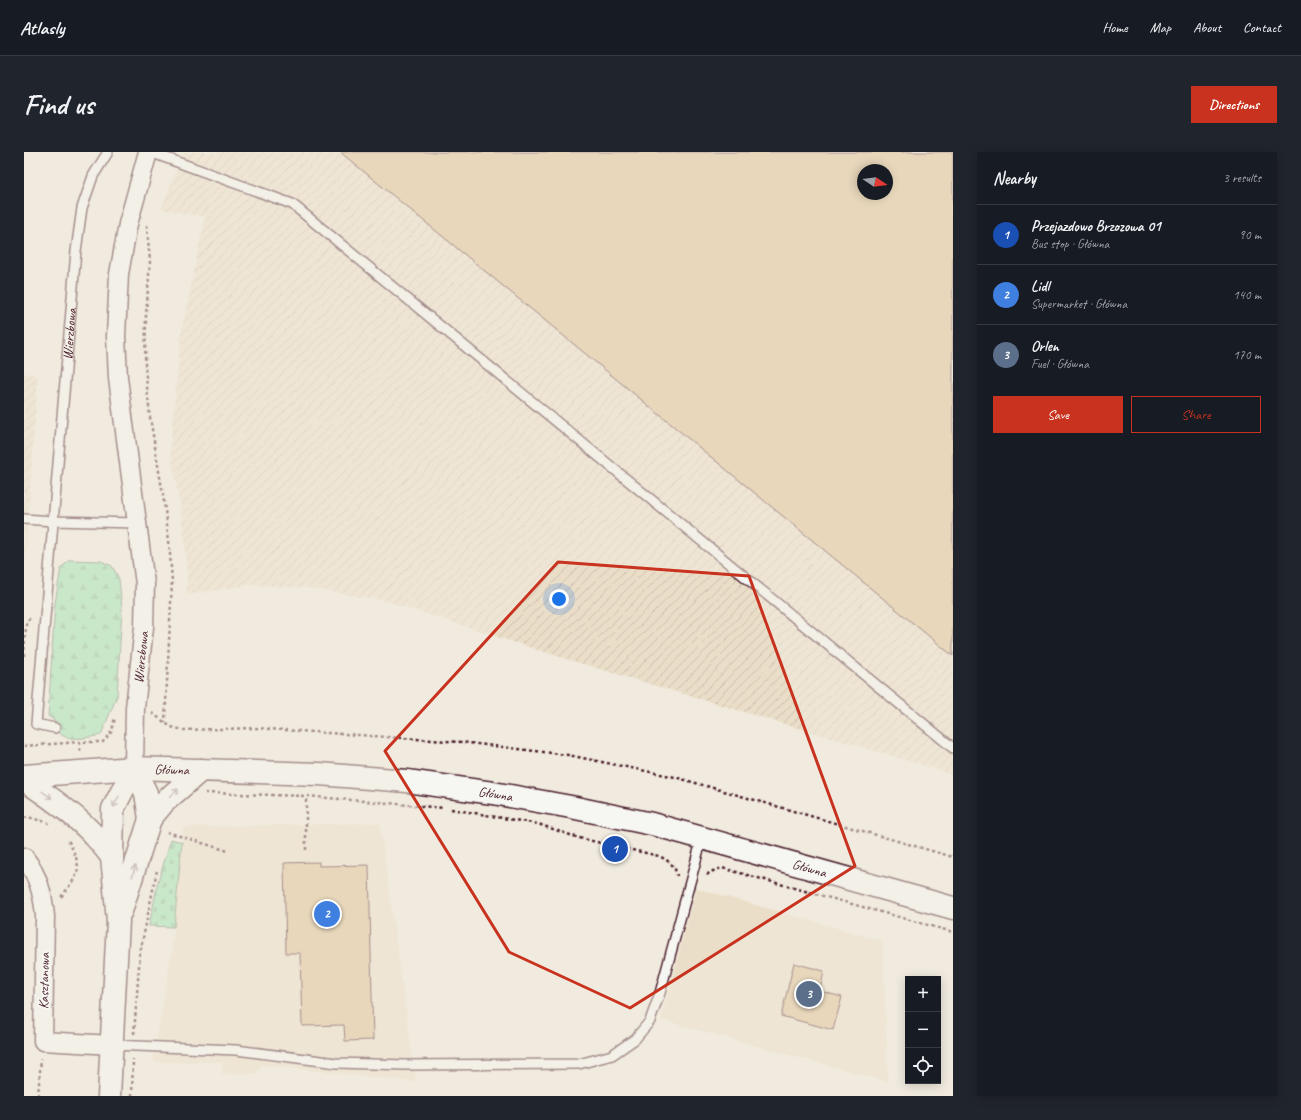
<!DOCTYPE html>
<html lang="en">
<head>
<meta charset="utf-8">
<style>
  body { margin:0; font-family:Caveat,sans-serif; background:#20242c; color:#f1f3f6 }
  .controls { position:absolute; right:12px; bottom:12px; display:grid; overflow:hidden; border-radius:0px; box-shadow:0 2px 10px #0003 }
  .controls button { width:36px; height:36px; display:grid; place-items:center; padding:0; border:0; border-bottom:1px solid #363941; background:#171b24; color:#f1f3f6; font:20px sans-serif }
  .compass { position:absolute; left:833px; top:12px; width:36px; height:36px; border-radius:50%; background:#171b24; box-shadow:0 2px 10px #0003; rotate:103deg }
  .you { position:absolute; left:535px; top:447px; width:14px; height:14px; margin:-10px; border:3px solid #fff; border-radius:50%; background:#1a73e8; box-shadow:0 0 0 6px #1a73e833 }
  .badge { display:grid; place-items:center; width:26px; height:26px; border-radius:50%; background:#c8321e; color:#fff; font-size:13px; font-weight:700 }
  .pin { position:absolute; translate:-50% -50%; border:2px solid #fff; box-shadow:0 1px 4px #0006 }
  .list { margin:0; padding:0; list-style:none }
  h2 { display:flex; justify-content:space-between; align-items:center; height:52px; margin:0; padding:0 16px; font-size:17px }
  h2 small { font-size:13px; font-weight:400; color:#9ea1a6 }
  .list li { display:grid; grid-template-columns:26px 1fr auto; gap:12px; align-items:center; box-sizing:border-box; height:60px; padding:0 16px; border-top:1px solid #363941 }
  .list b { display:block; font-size:15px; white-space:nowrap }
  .list p { margin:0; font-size:13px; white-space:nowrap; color:#9ea1a6 }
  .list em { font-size:13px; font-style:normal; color:#9ea1a6 }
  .actions { display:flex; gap:8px; padding:12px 16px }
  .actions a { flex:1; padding:9px 0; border:1px solid #c8321e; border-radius:0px; text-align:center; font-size:14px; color:#c8321e }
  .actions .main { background:#c8321e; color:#fff }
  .icon { flex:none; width:22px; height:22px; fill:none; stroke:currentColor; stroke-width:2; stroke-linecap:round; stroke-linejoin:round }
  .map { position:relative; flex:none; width:929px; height:944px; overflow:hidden; border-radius:0px }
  header { display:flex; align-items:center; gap:24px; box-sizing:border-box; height:56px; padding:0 20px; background:#171b24; border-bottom:1px solid #363941 }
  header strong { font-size:19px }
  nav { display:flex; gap:22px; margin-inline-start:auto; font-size:14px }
  .intro { display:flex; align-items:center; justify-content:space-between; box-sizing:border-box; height:96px; padding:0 24px }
  h1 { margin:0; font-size:28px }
  .button { padding:10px 18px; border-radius:0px; background:#c8321e; color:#fff; font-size:14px; font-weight:700 }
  main { display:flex; gap:24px; padding:0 24px }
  aside { flex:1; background:#171b24; border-radius:0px; box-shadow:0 2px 10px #0003 }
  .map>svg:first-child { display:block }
  .built { fill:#ebdec8 }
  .industrial { fill:url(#industrial-furrows); fill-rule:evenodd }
  .forest { fill:url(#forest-firs); stroke:#72806e }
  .cemetery { fill:url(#cemetery-stones); stroke:#72806e }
  .building { fill:#debf91; stroke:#4a1f2b; fill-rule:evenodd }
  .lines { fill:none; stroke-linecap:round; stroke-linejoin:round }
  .lane-casing { stroke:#4a1f2b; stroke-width:12 }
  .street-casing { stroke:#4a1f2b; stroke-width:21 }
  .secondary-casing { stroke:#4a1f2b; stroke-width:25 }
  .path { stroke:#4a1f2b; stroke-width:2.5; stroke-dasharray:3 3; stroke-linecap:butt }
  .lane { stroke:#f6f6f2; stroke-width:9 }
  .street { stroke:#f6f6f2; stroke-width:18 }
  .secondary { stroke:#f6f6f2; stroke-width:22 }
  .oneway { stroke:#a99598 }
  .marked { fill:none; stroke:#c8321e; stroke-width:3; stroke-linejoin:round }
  .labels { text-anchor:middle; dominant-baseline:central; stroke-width:3.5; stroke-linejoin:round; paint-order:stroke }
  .street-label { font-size:14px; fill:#4a1f2b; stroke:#f6f6f2 }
</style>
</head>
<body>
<header>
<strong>Atlasly</strong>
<nav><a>Home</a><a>Map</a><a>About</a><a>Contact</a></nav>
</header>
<div class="intro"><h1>Find us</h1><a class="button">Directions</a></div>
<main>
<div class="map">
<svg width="929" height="944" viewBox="0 0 929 944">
  <defs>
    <pattern id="industrial-furrows" width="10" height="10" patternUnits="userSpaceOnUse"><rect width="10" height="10" fill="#ebdec8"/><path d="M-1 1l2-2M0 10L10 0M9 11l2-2" fill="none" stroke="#cbbeac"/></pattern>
    <pattern id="forest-firs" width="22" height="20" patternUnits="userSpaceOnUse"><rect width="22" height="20" fill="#9ae2b0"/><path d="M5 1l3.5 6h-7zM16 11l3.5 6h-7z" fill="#86c198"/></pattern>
    <pattern id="cemetery-stones" width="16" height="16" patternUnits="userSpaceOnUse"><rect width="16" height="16" fill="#9ae2b0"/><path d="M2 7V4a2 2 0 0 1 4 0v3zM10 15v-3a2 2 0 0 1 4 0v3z" fill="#86c198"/></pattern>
  </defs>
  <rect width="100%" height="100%" fill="#f1ebdf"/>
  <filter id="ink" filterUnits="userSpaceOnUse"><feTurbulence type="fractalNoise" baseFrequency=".025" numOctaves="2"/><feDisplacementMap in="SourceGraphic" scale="8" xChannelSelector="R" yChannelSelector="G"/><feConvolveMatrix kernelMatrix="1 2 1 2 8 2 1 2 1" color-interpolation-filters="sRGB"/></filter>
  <g filter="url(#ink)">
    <g class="built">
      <polygon points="356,671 392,930 237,913 233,922 198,922 198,910 129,910 148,799 159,675"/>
      <polygon points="672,736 859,789 864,930 637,868"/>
    </g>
    <g class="industrial">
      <path d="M 160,0 L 929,0 L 929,625 L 918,619 L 542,507 L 362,449 L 283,436 L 225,433 L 162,443 L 163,422 L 160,386 L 156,353 L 146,299 L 157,182 L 181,65 L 137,57 ZM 839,18 L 863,18 L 863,42 L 839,42 Z"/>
      <polygon points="0,221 14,224 0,418"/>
    </g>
    <path class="forest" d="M 45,408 L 77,409 L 88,414 L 95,427 L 98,456 L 93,544 L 77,583 C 68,585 41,591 35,580 C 34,578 34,573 34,571 L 24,564 L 31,451 L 37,416 Z"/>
    <polygon class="cemetery" points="147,687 158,690 150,775 125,774 134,730"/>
    <g class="building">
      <path d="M 316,0 L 929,0 L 929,504 ZM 839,18 L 863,18 L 863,42 L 839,42 Z"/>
      <polygon points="295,710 295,714 345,713 349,888 321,889 320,873 278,874 276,801 262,801 260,711"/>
      <polygon points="770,811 800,819 796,839 818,845 809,878 757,864"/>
    </g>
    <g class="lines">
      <g class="lane-casing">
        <g id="lane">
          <polyline points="126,0 268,52 929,596"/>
          <polyline points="0,367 29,369 113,371"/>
          <path id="s1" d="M 31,576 L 12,572 L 52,99 L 58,56 L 69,24 L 84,0"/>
          <polyline points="88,893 212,898 313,911 382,913 555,912 588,903 611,887 626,869 636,841 678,686"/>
        </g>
      </g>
      <g class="street-casing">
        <g id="street">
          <path id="s2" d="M 110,616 L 111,556 L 120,475 L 121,432 L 94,226 L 92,184 L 95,122 L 104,72 L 124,0"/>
          <path d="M 0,705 C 14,723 19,742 21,764 L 19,889 L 88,893"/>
        </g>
      </g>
      <g class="secondary-casing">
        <g id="secondary">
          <polyline points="110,616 122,641 126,667"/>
          <path id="s3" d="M 0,624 L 110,616 L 295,622 L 383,629 L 469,641 L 547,655 L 628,672 L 929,756"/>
          <path d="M 0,628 C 23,643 46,659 66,679 C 74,687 81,696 88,705"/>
          <polyline points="97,759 126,667 140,650 177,618"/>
          <polyline points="85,944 94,769 88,705 89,657 110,616"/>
        </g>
      </g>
      <g class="path">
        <polyline points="123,73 126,110 122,163 121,215 126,265 139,343 145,388 148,429 141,570"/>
        <polyline points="0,504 2,472 7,464"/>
        <polyline points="128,561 147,575 160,578 231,576 437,590 544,603 651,625 929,705"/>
        <polyline points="56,590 56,600"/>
        <polyline points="0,594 56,590 79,590 88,579 91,565"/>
        <polyline points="181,641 282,644 420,656"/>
        <path d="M 427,657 L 514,672 L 555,686 L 635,704 C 645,709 651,713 653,724"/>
        <polyline points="0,666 4,665 25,671"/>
        <polyline points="143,680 204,699"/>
        <polyline points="282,698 282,644"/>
        <polyline points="683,723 686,720 698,716 929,780"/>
        <path d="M 37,745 C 57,719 59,718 44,688"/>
        <polyline points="110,882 116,801 133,718"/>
        <polyline points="14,944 17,907"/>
        <polyline points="108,944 109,907"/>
      </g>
      <use href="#lane" class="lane"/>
      <use href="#street" class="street"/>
      <use href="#secondary" class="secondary"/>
    </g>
    <defs><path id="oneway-shaft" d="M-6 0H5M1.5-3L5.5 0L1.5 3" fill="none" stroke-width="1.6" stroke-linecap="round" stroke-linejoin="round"/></defs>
    <g class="oneway">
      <use href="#oneway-shaft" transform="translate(150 641) rotate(-43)"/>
      <use href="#oneway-shaft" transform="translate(23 643) rotate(36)"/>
      <use href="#oneway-shaft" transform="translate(92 650) rotate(118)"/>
      <use href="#oneway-shaft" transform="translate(110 719) rotate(-73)"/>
    </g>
  </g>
  <path d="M0 0H929V944H0ZM 534,410 L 725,424 L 831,714 L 606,856 L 485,800 L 361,599 Z" fill="#f1ebdf" fill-opacity=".55" fill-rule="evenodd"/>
  <path class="marked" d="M 534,410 L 725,424 L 831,714 L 606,856 L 485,800 L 361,599 Z"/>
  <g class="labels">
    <g class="street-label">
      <text stroke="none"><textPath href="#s1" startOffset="411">Wierzbowa</textPath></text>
      <text stroke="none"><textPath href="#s2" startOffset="111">Wierzbowa</textPath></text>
      <text stroke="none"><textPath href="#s3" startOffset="148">Główna</textPath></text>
      <text stroke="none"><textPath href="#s3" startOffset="473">Główna</textPath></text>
      <text stroke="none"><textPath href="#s3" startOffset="796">Główna</textPath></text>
      <text transform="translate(20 829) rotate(-89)">Kasztanowa</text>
    </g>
  </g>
</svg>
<div class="controls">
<button>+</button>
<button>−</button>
<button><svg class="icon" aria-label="locate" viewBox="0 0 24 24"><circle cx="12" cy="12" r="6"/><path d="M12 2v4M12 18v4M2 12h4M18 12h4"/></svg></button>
</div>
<svg class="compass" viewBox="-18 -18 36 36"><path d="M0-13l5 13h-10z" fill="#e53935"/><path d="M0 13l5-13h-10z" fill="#9ea1a6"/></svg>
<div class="you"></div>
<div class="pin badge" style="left:591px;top:697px;background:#1a4fb4">1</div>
<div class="pin badge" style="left:303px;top:762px;background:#3f7fe0">2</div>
<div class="pin badge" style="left:785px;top:842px;background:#5c6f8a">3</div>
</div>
<aside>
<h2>Nearby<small>3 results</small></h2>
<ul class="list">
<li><span class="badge" style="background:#1a4fb4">1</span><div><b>Przejazdowo Brzozowa 01</b><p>Bus stop · Główna</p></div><em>90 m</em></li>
<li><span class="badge" style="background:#3f7fe0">2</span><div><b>Lidl</b><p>Supermarket · Główna</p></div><em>140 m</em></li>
<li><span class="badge" style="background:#5c6f8a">3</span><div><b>Orlen</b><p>Fuel · Główna</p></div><em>170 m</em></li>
</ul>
<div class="actions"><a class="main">Save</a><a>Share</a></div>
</aside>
</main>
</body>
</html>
